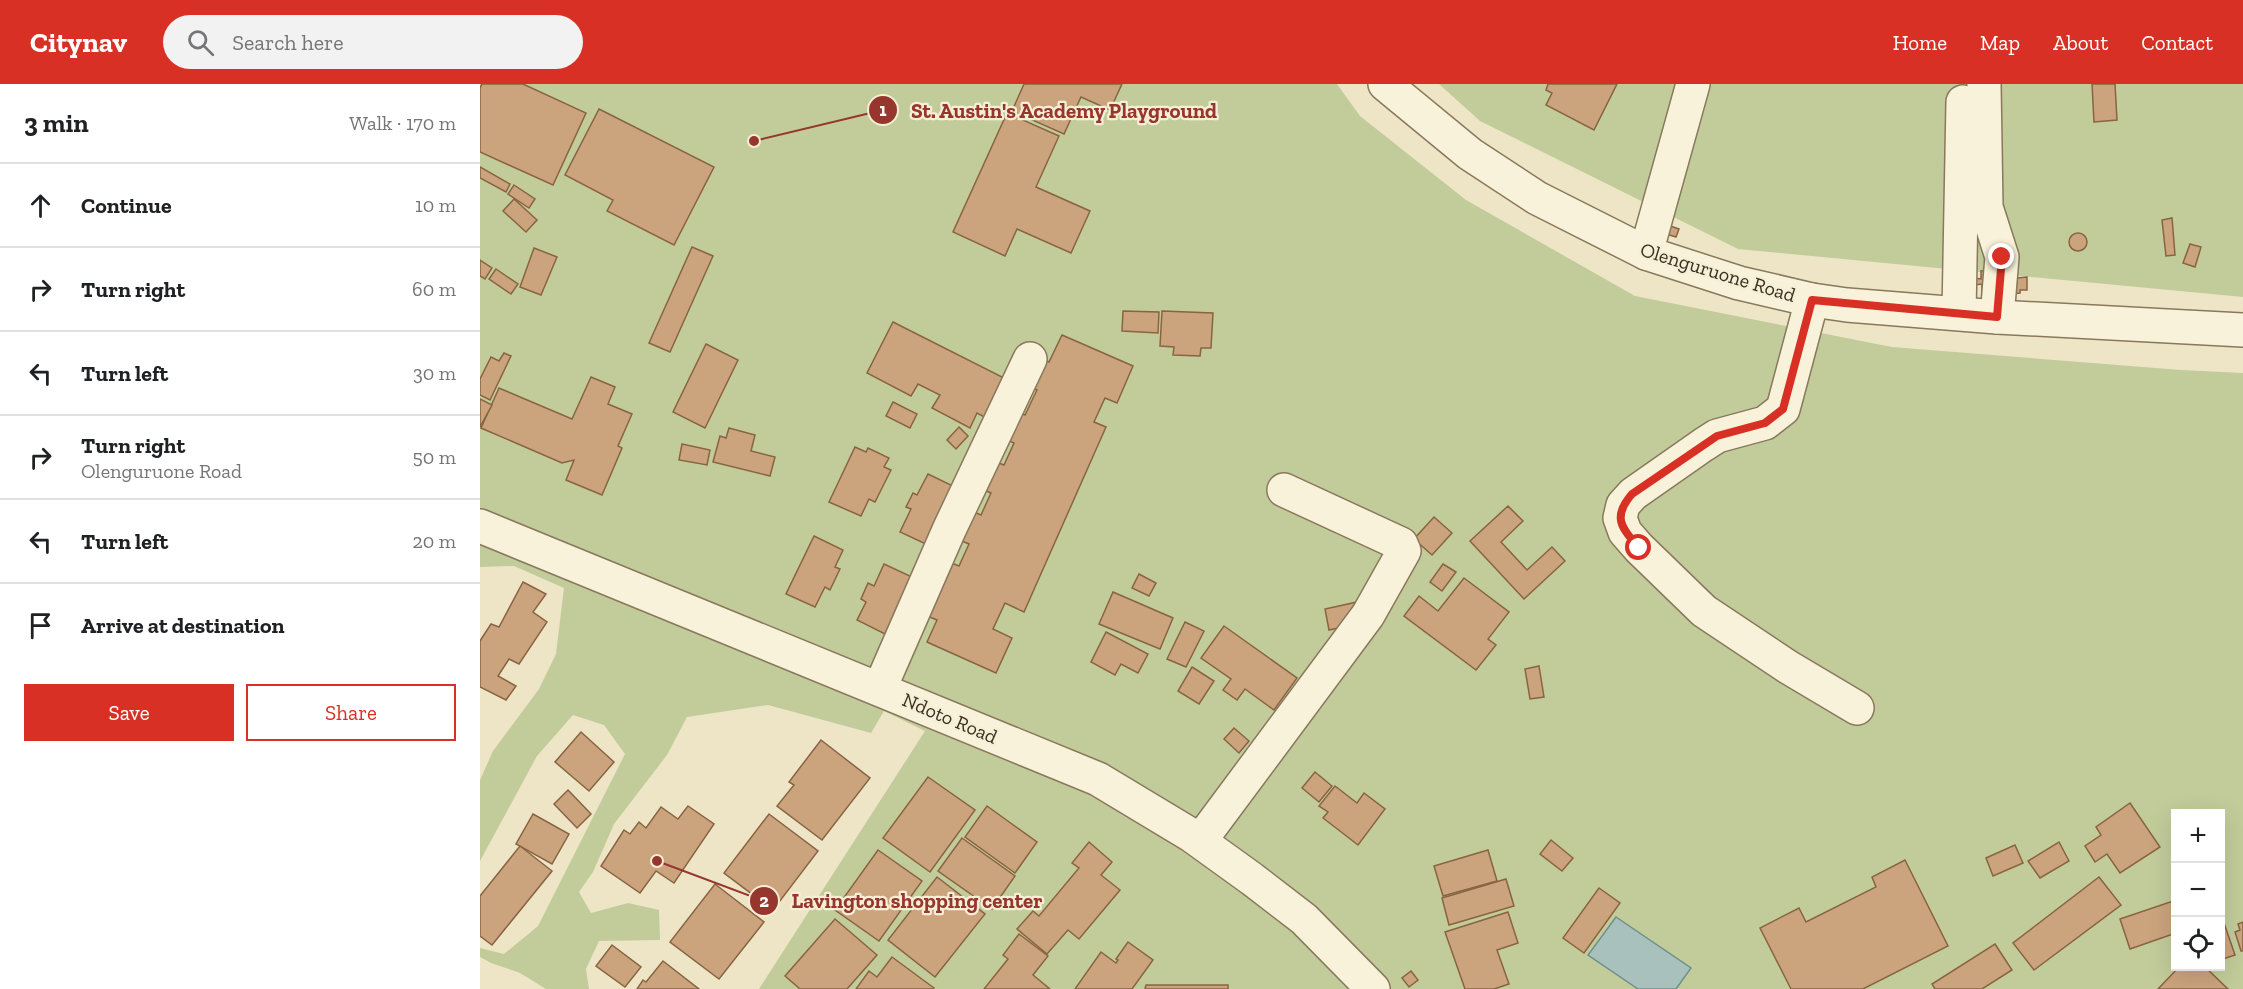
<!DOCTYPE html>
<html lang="en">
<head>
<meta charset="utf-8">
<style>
  body { margin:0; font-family:"Zilla Slab",serif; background:#f2f2f2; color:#202124 }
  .controls { position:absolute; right:18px; bottom:18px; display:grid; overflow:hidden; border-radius:0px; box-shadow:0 6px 24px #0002 }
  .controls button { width:54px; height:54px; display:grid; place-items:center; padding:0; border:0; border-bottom:2px solid #e0e0e0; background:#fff; color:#202124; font:30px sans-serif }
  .stop { position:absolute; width:18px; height:18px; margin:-14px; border:4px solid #d93025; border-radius:50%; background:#fff }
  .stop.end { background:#d93025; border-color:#fff; box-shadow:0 2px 6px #0008 }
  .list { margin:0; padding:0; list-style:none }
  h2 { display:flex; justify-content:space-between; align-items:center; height:78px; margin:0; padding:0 24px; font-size:26px }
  h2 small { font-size:20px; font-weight:400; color:#757577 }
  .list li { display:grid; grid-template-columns:39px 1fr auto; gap:18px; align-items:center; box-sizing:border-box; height:84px; padding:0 24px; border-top:2px solid #e0e0e0 }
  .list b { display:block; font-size:22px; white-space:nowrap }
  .list p { margin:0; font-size:20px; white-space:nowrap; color:#757577 }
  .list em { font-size:20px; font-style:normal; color:#757577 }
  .actions { display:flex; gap:12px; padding:18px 24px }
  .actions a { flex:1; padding:14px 0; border:2px solid #d93025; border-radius:0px; text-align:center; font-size:21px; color:#d93025 }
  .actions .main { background:#d93025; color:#fff }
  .icon { flex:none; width:33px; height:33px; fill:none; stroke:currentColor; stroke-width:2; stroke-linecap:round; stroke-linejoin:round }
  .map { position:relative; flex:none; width:1763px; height:905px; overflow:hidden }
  header { display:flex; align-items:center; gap:36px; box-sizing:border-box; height:84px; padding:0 30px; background:#d93025; color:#fff }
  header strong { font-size:28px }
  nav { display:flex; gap:33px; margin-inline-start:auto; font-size:21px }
  .search { width:420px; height:54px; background:#f2f2f2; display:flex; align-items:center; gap:15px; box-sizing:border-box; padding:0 21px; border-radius:33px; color:#757577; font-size:22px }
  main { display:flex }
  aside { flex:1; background:#fff }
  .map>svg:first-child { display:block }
  .green { fill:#c2cc9a; fill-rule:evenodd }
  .water { fill:#a8c1bc; stroke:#6e908a; stroke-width:1.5 }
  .building { fill:#cba47d; stroke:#886442; stroke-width:1.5 }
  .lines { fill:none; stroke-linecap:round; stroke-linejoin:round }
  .minor-casing { stroke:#89785c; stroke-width:36 }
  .minor { stroke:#f8f2da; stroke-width:33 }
  .route { stroke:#d93025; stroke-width:8 }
  .labels { text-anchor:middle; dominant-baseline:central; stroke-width:4.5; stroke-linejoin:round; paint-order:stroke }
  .street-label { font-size:20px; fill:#392e20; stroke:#f5efd6 }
  .leader { fill:none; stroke:#97362d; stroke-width:2 }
  .callout-dot { fill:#97362d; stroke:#f5efd6; stroke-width:2 }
  .mark-label { font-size:18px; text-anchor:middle; font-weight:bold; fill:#fff }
  .callout-label { font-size:21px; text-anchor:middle; font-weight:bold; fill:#97362d; stroke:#f5efd6; stroke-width:4.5; stroke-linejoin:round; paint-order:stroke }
</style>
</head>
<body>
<header>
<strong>Citynav</strong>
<div class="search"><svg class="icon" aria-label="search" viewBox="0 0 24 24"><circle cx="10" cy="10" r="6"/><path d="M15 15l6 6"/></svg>Search here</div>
<nav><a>Home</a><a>Map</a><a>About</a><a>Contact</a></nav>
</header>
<main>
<aside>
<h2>3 min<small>Walk · 170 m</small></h2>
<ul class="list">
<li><svg class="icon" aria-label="ahead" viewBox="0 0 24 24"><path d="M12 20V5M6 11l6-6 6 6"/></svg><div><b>Continue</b></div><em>10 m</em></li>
<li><svg class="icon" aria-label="right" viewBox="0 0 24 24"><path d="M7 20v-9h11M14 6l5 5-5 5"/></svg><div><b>Turn right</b></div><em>60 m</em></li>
<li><svg class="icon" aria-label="left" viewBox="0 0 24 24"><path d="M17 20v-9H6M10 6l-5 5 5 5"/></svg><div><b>Turn left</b></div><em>30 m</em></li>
<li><svg class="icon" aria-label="right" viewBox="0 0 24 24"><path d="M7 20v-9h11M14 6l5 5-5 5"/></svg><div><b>Turn right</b><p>Olenguruone Road</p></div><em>50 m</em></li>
<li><svg class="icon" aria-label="left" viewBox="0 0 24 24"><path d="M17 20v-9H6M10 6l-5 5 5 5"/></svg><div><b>Turn left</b></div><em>20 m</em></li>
<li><svg class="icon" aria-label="arrive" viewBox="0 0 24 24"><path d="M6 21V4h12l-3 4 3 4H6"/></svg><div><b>Arrive at destination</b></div></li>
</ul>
<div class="actions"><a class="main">Save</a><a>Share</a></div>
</aside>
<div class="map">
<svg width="1763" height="905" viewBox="0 0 1763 905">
  <rect width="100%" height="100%" fill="#eee5c6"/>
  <g class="green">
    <path d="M 0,0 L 857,0 L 880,32 L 986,116 L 1155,212 L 1412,263 L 1701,286 L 1763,289 L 1763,905 L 279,905 L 445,647 L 404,627 L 391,649 L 288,621 L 207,633 L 187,671 L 134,740 L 113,788 L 99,808 L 111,829 L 148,819 L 179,826 L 180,856 L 119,857 L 106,885 L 109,905 L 66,905 L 40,889 L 11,879 L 0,873 L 0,864 L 24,870 L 58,842 L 145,670 L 124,641 L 93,631 L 57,672 L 0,777 L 0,696 L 13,667 L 59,605 L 76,570 L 84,504 L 34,482 L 0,483 ZM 1696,730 L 1740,730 L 1740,882 L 1696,882 Z"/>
    <polygon points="959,0 1763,0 1763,213 1258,165 1000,37"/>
  </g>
  <polygon class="water" points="1136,833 1211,884 1196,905 1158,905 1108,871"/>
  <g class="building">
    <polygon points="2,0 43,0 106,29 73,101 0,68 0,4"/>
    <polygon points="544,0 642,0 630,26 601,13 584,50 532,27"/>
    <polygon points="1068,0 1137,0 1114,46 1066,21 1072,9 1066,6"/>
    <polygon points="1612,0 1635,0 1637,36 1614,38"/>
    <polygon points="119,25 234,83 194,161 127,127 133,116 85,91"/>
    <polygon points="527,29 579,52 556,103 610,127 591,169 537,145 525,172 473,148"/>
    <polygon points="0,83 30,100 26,108 0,94"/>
    <polygon points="34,101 55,115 49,124 28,110"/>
    <polygon points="34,115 57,136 46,148 23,127"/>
    <polygon points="1692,134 1695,171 1686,172 1682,136"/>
    <polygon points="1182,139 1199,145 1196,153 1180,148"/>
    <circle cx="1598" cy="158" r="9"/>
    <polygon points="1710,160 1721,163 1715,183 1703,179"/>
    <polygon points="212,163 233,172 190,268 169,259"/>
    <polygon points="54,164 77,173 61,211 40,203"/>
    <polygon points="0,176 12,184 5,195 0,192"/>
    <polygon points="16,185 38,200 31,210 9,195"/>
    <polygon points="1512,186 1514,208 1502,209 1502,200 1495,201 1494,194 1501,195 1501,187"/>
    <polygon points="1547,193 1547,206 1540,206 1540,209 1529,210 1529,200 1537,200 1537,194"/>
    <polygon points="643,227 679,228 678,249 642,247"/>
    <polygon points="682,227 733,229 731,264 721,264 720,272 693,271 694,263 680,262"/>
    <polygon points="413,238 532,298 512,337 497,329 490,344 452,324 460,311 438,300 431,312 387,289"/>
    <polygon points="582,251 653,282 637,319 625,314 614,338 626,343 544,528 525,519 513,545 532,554 516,589 447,558 457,536 440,529 464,476 479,482 489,460 474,454 487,425 501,431 511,409 497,403 509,375 524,381 534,359 519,352 531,325 545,331 557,306 543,300 555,272 569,278"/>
    <polygon points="226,260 258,276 225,344 193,328"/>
    <polygon points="24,269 31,272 10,316 0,311 0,295 11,273 19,277"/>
    <polygon points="111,293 135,303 128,320 152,330 138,362 142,364 122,411 86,396 94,376 82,379 1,344 19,304 92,335"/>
    <polygon points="0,315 12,321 0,343"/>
    <polygon points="413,318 437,330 430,344 406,332"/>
    <polygon points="479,343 488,352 476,365 467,356"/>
    <polygon points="249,344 275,351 271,367 295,373 290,392 233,378 240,352 246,354"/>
    <polygon points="202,360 230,366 227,381 199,376"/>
    <polygon points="375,363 386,368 388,364 409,374 404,383 411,386 395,418 389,415 381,432 349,418"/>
    <polygon points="448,390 475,403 448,461 420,448 431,425 426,423 433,409 437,411"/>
    <polygon points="1028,422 1043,437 1021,458 1047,486 1072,463 1085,477 1044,515 990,457"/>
    <polygon points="954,433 972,449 952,471 934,455"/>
    <polygon points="334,452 363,466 355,483 360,485 350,506 345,503 335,523 306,510"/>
    <polygon points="404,480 432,493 405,550 377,536 386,518 381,515 388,499 394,502"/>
    <polygon points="963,480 976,488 962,507 950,498"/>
    <polygon points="659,490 676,499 669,512 652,504"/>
    <polygon points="984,494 1029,528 1008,555 1016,561 996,586 924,532 939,512 958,527"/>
    <polygon points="43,498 66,510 53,528 67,538 39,580 29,575 18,592 36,602 26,616 0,603 0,557 11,540 19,543"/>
    <polygon points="633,508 693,534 680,565 619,540"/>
    <polygon points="877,518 881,539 849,546 845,525"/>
    <polygon points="705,538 724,547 706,583 687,575"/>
    <polygon points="744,542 817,594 794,626 765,605 757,616 743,606 751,595 721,574"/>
    <polygon points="626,548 668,570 658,589 641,580 635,591 611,578"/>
    <polygon points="1059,582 1064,613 1050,615 1045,585"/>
    <polygon points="712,583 734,597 719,620 698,607"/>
    <polygon points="754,644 769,657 759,669 744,655"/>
    <polygon points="101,648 134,678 109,707 75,678"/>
    <polygon points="341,656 390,694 342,756 297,722 314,701 309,698"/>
    <polygon points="835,688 852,702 839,718 822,704"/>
    <polygon points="448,693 495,726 450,788 403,754"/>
    <polygon points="855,702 877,719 884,709 905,725 878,761 843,734 848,728 839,722"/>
    <polygon points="88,706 111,730 97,744 74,720"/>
    <polygon points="1650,719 1680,763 1640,789 1627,770 1615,778 1605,762 1621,751 1616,743"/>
    <polygon points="208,722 234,740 194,799 176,787 160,809 121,782 144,746 150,750 159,738 166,744 181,723 198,735"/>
    <polygon points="507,722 557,758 535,789 485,753"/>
    <polygon points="53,730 89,750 72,780 36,760"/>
    <polygon points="289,730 338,767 293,826 244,789"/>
    <polygon points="482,754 535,792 512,825 458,787"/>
    <polygon points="1071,756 1093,774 1082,787 1060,770"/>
    <polygon points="609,758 632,778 621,791 640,806 599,855 588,846 567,870 537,845 553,827 559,832 599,784 592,779"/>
    <polygon points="1579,758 1589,777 1560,794 1548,777"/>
    <polygon points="1535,761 1543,779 1513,792 1506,774"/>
    <polygon points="40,762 72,787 12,861 0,852 0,812"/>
    <polygon points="398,766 442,797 399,857 355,826"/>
    <polygon points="1008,766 1017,797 963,812 954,782"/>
    <polygon points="1425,776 1468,862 1383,905 1311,905 1280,844 1319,824 1326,838 1396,803 1392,793"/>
    <polygon points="457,793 505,830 455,893 408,856"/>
    <polygon points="1619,793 1641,821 1554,886 1533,859"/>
    <polygon points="1026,795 1034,822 969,841 962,814"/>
    <polygon points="235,800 284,838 239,895 190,858"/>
    <polygon points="1119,804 1140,819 1104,869 1083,854"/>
    <polygon points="1696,816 1696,849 1650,865 1640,835"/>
    <polygon points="1028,828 1038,859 1017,866 1029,900 1014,905 985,905 965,848"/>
    <polygon points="355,835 397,871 367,905 320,905 305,892"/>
    <polygon points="1743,836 1755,871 1740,876 1740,837"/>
    <polygon points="1763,838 1763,867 1761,867 1755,848 1760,846 1758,840"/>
    <polygon points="539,850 568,872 553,891 570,905 504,905 528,875 523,871"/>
    <polygon points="648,858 673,876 652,905 595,905 621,868 636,879 638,876 636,875"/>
    <polygon points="1515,860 1532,886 1502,905 1455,905 1452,900"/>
    <polygon points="132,861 161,883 145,903 116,882"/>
    <polygon points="412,873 454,904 453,905 376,905 389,887 397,893"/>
    <polygon points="183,877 219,905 157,905 163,896 166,898"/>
    <polygon points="1700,882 1724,882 1748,905 1678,905"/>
    <polygon points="931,887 938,896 929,903 922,894"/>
    <polygon points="666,901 748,901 748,905 665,905"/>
  </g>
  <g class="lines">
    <g class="minor-casing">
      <g id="minor">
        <polyline points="905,0 990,70 1057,114 1166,169 1259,199 1332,216 1367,221 1517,233 1763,246"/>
        <polyline points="1504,0 1506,123 1522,173 1517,233"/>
        <polyline points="1166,169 1213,0"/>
        <polyline points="1332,216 1303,325 1285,339 1237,352 1223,361 1153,410 1143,421 1140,434 1145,448 1159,464 1224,527 1308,583 1377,624"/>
        <polyline points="1479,229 1483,18"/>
        <polyline points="0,442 618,695 711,751 772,795 824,835 893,905"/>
        <polyline points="400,604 469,446 550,275"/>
        <polyline points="720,757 888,531 924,467 921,460 804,406"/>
      </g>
    </g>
    <use href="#minor" class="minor"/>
  </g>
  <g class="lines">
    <path class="route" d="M 1159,464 C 1141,443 1132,433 1152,410 L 1237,352 L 1285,339 L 1303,325 L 1332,216 L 1517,233 L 1522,173"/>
  </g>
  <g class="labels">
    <g class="street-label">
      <text transform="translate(1238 188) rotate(17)">Olenguruone Road</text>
      <text transform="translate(470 634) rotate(23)">Ndoto Road</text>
    </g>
  </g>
  <path class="leader" d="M274 57L403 26M177 777L284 817"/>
  <g class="callout-dot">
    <circle cx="274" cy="57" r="6"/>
    <circle cx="177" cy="777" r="6"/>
    <circle cx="403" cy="26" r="15"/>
    <circle cx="284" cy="817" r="15"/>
  </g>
  <g class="mark-label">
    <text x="403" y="32">1</text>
    <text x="284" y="823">2</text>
  </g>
  <g class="callout-label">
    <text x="584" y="34">St. Austin's Academy Playground</text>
    <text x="437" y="824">Lavington shopping center</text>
  </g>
</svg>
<div class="controls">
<button>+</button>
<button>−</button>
<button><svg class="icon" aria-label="locate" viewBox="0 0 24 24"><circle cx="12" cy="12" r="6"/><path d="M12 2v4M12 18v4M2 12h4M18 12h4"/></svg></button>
</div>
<div class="stop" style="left:1159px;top:464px"></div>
<div class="stop end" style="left:1522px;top:173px"></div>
</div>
</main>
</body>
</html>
